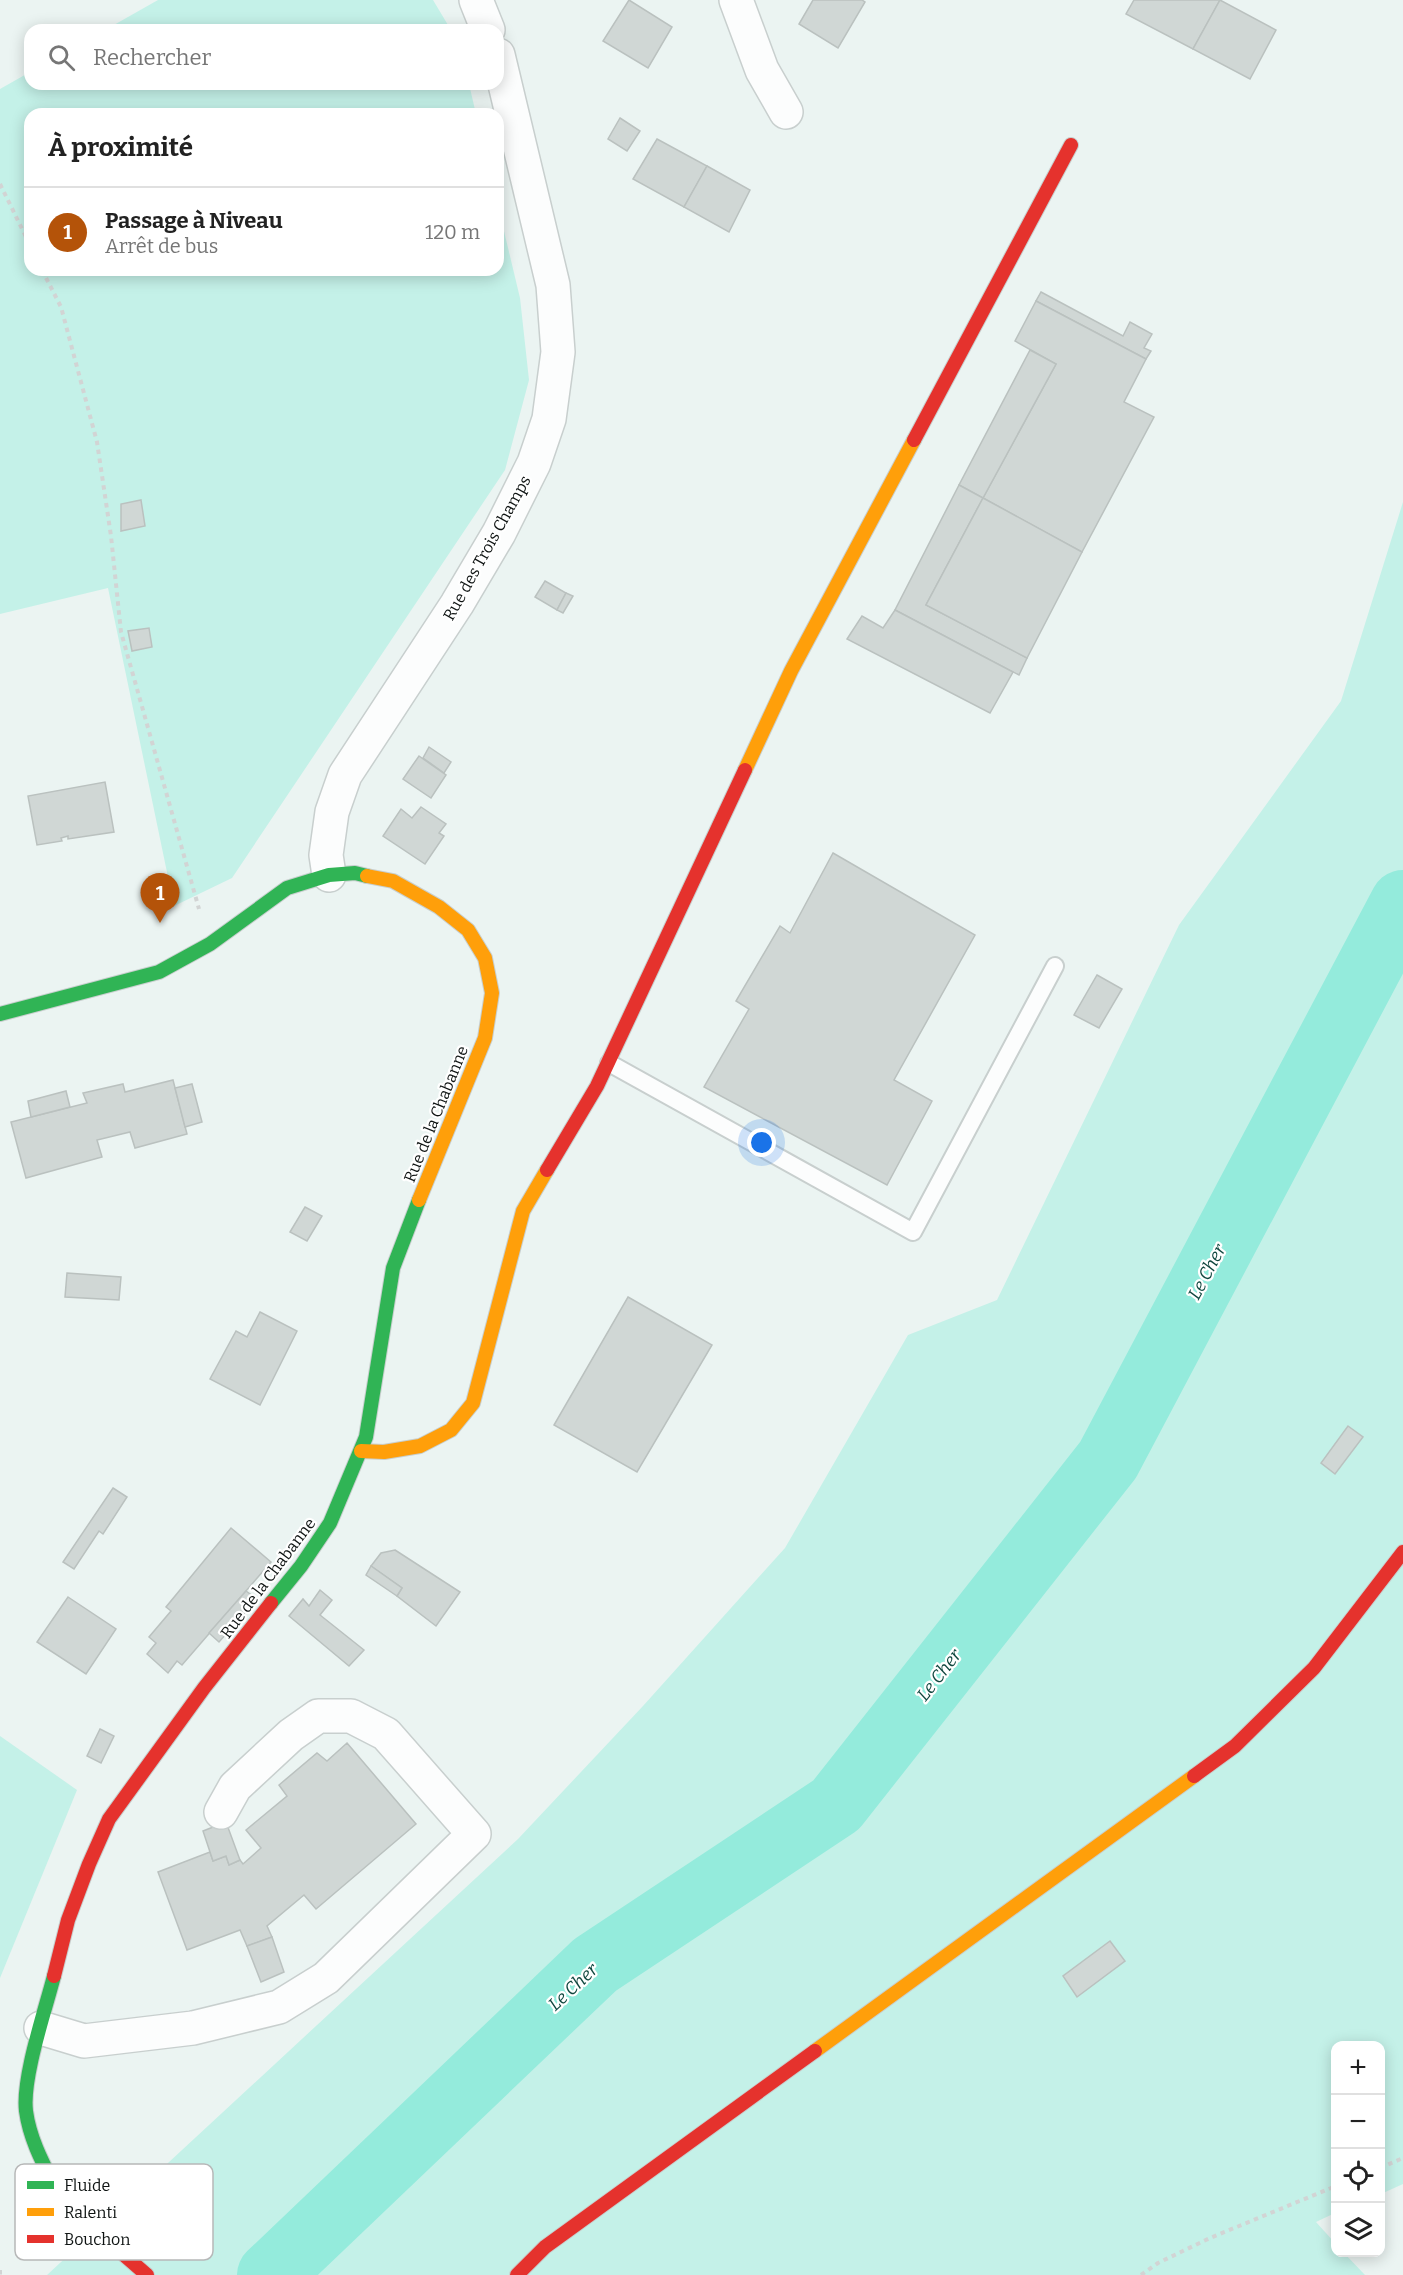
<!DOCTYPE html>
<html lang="fr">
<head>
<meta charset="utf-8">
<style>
  body { margin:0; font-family:Bitter,serif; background:#f2f2f2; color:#222 }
  .controls { position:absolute; right:18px; bottom:18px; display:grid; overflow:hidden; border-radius:12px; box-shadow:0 3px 15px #0003 }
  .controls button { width:54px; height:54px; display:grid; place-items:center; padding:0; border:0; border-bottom:2px solid #e0e0e0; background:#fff; color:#222; font:30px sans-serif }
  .you { position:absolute; left:762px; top:1143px; width:21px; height:21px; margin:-15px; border:4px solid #fff; border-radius:50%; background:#1a73e8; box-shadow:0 0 0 9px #1a73e833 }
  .badge { display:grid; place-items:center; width:39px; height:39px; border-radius:50%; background:#b45309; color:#fff; font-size:20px; font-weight:700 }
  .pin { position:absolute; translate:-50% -50px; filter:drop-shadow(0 2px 3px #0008) }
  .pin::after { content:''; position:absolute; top:32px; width:21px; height:18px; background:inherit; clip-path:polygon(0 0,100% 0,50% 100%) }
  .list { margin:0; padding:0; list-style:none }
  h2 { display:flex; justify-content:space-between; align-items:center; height:78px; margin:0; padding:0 24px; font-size:26px }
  h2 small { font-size:20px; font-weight:400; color:#767676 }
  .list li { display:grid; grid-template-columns:39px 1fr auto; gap:18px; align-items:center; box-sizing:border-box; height:90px; padding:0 24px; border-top:2px solid #e0e0e0 }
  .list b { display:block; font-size:22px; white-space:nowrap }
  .list p { margin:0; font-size:20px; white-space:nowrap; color:#767676 }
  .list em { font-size:20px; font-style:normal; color:#767676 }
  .icon { flex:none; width:33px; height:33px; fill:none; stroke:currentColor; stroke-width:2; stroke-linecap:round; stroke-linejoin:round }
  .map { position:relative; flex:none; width:1403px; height:2275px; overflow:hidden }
  .search { position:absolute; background:#fff; box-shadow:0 3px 15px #0003; left:24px; top:24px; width:480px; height:66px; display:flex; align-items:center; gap:15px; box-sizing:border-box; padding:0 21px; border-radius:18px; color:#767676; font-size:22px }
  .panel { position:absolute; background:#fff; box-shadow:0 3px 15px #0003; left:24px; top:108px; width:480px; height:168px; border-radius:18px }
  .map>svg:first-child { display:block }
  .green { fill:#c4f1e8 }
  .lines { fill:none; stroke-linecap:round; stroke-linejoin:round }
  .river { stroke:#94ebdc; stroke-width:66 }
  .building { fill:#d0d7d5; stroke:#bac1bf; stroke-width:1.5 }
  .lane-casing { stroke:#c8cfce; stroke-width:20 }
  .street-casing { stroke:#c8cfce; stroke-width:36 }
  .fast-casing { stroke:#c8cfce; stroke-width:16 }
  .slow-casing { stroke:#c8cfce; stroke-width:16 }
  .jam-casing { stroke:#c8cfce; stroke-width:16 }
  .path { stroke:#d2d4d4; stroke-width:4; stroke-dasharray:4.5 4.5; stroke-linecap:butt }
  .lane { stroke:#fcfdfd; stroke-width:16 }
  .street { stroke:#fcfdfd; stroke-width:33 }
  .fast { stroke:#30b455; stroke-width:14 }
  .slow { stroke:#ff9f0a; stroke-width:14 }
  .jam { stroke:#e5322d; stroke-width:14 }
  .labels { text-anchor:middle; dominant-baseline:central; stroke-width:4.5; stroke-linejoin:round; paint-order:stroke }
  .street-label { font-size:16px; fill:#0e1312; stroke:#fff }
  .water-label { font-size:18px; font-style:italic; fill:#10473f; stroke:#fff }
  .key { fill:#fff; stroke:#b7b8b8; stroke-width:1.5 }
  .key-label { font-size:16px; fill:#0e1312 }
</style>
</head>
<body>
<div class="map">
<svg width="1403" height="2275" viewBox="0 0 1403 2275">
  <rect width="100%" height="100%" fill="#ebf4f2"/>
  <g class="green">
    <polygon points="158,0 433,0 451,30 105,30"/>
    <polygon points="30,72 30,84 469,84 476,114 30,114 30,270 498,270 498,206 520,298 529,380 505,470 232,878 174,906 108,588 0,614 0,89"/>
    <polygon points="1403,502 1403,2184 1381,2194 1380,2046 1336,2046 1335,2213 1316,2222 1335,2243 1336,2252 1344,2253 1365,2275 47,2275 518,1839 643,1706 785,1548 908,1335 997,1300 1179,925 1341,701"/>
    <polygon points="0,1736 77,1790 0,1978"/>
  </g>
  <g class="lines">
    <polyline class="river" points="270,2275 595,1965 836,1805 1108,1460 1403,903"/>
  </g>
  <g class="building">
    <polygon points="629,0 672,27 648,68 603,41"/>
    <polygon points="813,0 862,0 865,2 838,48 799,24"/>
    <polygon points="1134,0 1220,0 1193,49 1126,14"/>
    <polygon points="1220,0 1276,30 1250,79 1193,49"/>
    <polygon points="620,118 640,131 627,151 608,139"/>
    <polygon points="657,139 707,166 684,207 633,179"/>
    <polygon points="707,166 750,190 729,232 684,207"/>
    <polygon points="1041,292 1123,336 1130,322 1152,334 1144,348 1151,351 1146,359 1036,301"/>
    <polygon points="1036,301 1146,359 1124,402 1154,417 1082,552 983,498 1056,364 1015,341"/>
    <polygon points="1030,350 1056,364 983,498 959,485"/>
    <polygon points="959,485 983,498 926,605 1027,658 1019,675 895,610"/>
    <polygon points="983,498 1082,552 1027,658 926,605"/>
    <polygon points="141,500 145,526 121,531 121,504"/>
    <polygon points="545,581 566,593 557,610 535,597"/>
    <polygon points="566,593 573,596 563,613 557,610"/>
    <polygon points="895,610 1013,672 990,713 847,639 862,616 883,628"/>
    <polygon points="149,628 152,647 132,651 128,631"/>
    <polygon points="429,747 451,762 444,773 423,758"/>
    <polygon points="419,756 446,775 431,798 403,779"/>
    <polygon points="105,782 114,832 68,839 68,836 61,838 62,841 37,845 28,796"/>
    <polygon points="421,807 446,824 439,833 444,836 425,864 383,836 401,809 412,818"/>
    <polygon points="833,853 975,935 894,1080 932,1101 887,1185 704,1087 749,1009 736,1001 780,926 790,933"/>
    <polygon points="1097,975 1122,989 1099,1028 1074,1015"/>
    <polygon points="173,1080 187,1134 135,1148 130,1132 97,1140 102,1157 26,1178 11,1122 87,1103 83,1093 123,1084 125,1092"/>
    <polygon points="192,1084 202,1122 185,1127 175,1088"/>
    <polygon points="66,1091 70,1107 31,1117 28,1101"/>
    <polygon points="305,1207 322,1216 307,1241 290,1232"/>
    <polygon points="67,1273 121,1277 119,1300 65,1297"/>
    <polygon points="628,1297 712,1345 637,1472 554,1425"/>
    <polygon points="260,1312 297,1331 260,1405 210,1379 236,1331 247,1337"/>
    <polygon points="1348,1426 1363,1437 1335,1474 1321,1463"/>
    <polygon points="113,1488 127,1497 103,1534 99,1531 74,1569 63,1562"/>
    <polygon points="231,1528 271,1562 182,1665 177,1661 168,1673 147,1654 156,1643 149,1637 171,1611 166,1607"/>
    <polygon points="395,1550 460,1592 436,1626 397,1596 402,1588 371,1566 381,1553"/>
    <polygon points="371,1566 402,1588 397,1596 366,1575"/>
    <polygon points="320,1590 332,1600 320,1615 364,1650 349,1666 289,1616 303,1599 309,1606"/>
    <polygon points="246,1591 257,1599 219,1642 209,1633"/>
    <polygon points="68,1597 116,1629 86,1674 37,1642"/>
    <polygon points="100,1729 114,1736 101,1763 87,1756"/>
    <polygon points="347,1743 416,1824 316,1909 304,1895 267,1926 272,1937 247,1946 240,1930 187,1950 158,1872 210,1852 213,1861 226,1856 229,1865 240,1860 243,1864 261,1848 246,1830 287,1796 279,1785 317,1753 327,1761"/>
    <polygon points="226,1822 240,1860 229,1865 226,1856 213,1861 203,1831"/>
    <polygon points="272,1937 284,1972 261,1982 247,1946"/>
    <polygon points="1110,1941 1125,1961 1077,1997 1063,1976"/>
  </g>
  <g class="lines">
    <g class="lane-casing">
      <polyline id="lane" points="609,1063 913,1232 1055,966"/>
    </g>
    <g class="street-casing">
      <g id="street">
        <polyline points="476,0 488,30"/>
        <polyline points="736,0 762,70 786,112"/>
        <polyline points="329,875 326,855 332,812 345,775 457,604 499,533 534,463 549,419 558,352 553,285 498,55"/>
        <polyline points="41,2028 84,2041 193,2028 279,2007 326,1978 474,1834 386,1734 351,1716 318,1716 291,1735 235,1787 221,1812"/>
      </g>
    </g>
    <g class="fast-casing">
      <g id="fast">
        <polyline points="0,1014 159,972 210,944 287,888 329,875 355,873 367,876"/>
        <polyline points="271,1603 301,1566 330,1523 366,1437 393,1268 419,1200"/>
        <path d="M 54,1976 C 45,2011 22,2078 26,2111 C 30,2141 45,2167 58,2193"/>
      </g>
    </g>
    <g class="slow-casing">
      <g id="slow">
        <polyline points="745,770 791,671 914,440"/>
        <polyline points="367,876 393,881 439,907 468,930 485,958 492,993 485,1038 419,1200"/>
        <polyline points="361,1451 384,1452 420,1446 451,1430 473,1403 523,1211 547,1170"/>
        <polyline points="815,2051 1194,1776"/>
      </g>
    </g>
    <g class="jam-casing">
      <g id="jam">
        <polyline points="914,440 1071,145"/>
        <polyline points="547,1170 597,1086 745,770"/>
        <polyline points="1194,1776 1235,1746 1314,1668 1403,1552"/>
        <polyline points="54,1976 68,1920 89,1864 109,1819 204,1688 271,1603"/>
        <polyline points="58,2193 61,2200 147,2275"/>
        <polyline points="517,2275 545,2247 815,2051"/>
      </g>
    </g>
    <g class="path">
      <polyline points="0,184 30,245"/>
      <polyline points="42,270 61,307 97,442 111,536 121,632 199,909"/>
      <polyline points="1380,2168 1403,2158"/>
      <polyline points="0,2270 0,2275"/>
      <polyline points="1141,2275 1158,2263 1210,2238 1336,2186"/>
    </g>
    <use href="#lane" class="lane"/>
    <use href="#street" class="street"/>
    <use href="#fast" class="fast"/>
    <use href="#slow" class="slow"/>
    <use href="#jam" class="jam"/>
  </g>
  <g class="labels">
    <g class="street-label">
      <text transform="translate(487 548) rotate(-61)">Rue des Trois Champs</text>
      <text transform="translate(436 1114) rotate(-68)">Rue de la Chabanne</text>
      <text transform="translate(268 1578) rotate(-53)">Rue de la Chabanne</text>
    </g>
    <g class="water-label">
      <text transform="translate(1207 1272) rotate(-62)">Le Cher</text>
      <text transform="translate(939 1675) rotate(-52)">Le Cher</text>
      <text transform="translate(573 1987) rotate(-43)">Le Cher</text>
    </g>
  </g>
  <rect x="15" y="2164" width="198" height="96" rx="9" class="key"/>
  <rect x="27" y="2181" width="27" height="8" fill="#30b455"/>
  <rect x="27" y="2208" width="27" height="8" fill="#ff9f0a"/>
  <rect x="27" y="2235" width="27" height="8" fill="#e5322d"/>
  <g class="key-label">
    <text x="64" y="2191">Fluide</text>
    <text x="64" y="2218">Ralenti</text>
    <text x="64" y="2245">Bouchon</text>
  </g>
</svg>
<div class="controls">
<button>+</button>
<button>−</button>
<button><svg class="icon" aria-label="locate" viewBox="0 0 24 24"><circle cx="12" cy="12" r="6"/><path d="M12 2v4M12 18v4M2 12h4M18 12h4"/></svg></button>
<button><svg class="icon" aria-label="layers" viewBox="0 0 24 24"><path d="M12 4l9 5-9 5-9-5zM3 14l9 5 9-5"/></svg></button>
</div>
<div class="you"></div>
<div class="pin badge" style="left:160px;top:923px">1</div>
<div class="search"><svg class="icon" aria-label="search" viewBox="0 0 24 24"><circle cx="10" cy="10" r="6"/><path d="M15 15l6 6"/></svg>Rechercher</div>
<section class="panel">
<h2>À proximité<small></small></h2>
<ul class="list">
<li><span class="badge">1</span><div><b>Passage à Niveau</b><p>Arrêt de bus</p></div><em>120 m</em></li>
</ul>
</section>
</div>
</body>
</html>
